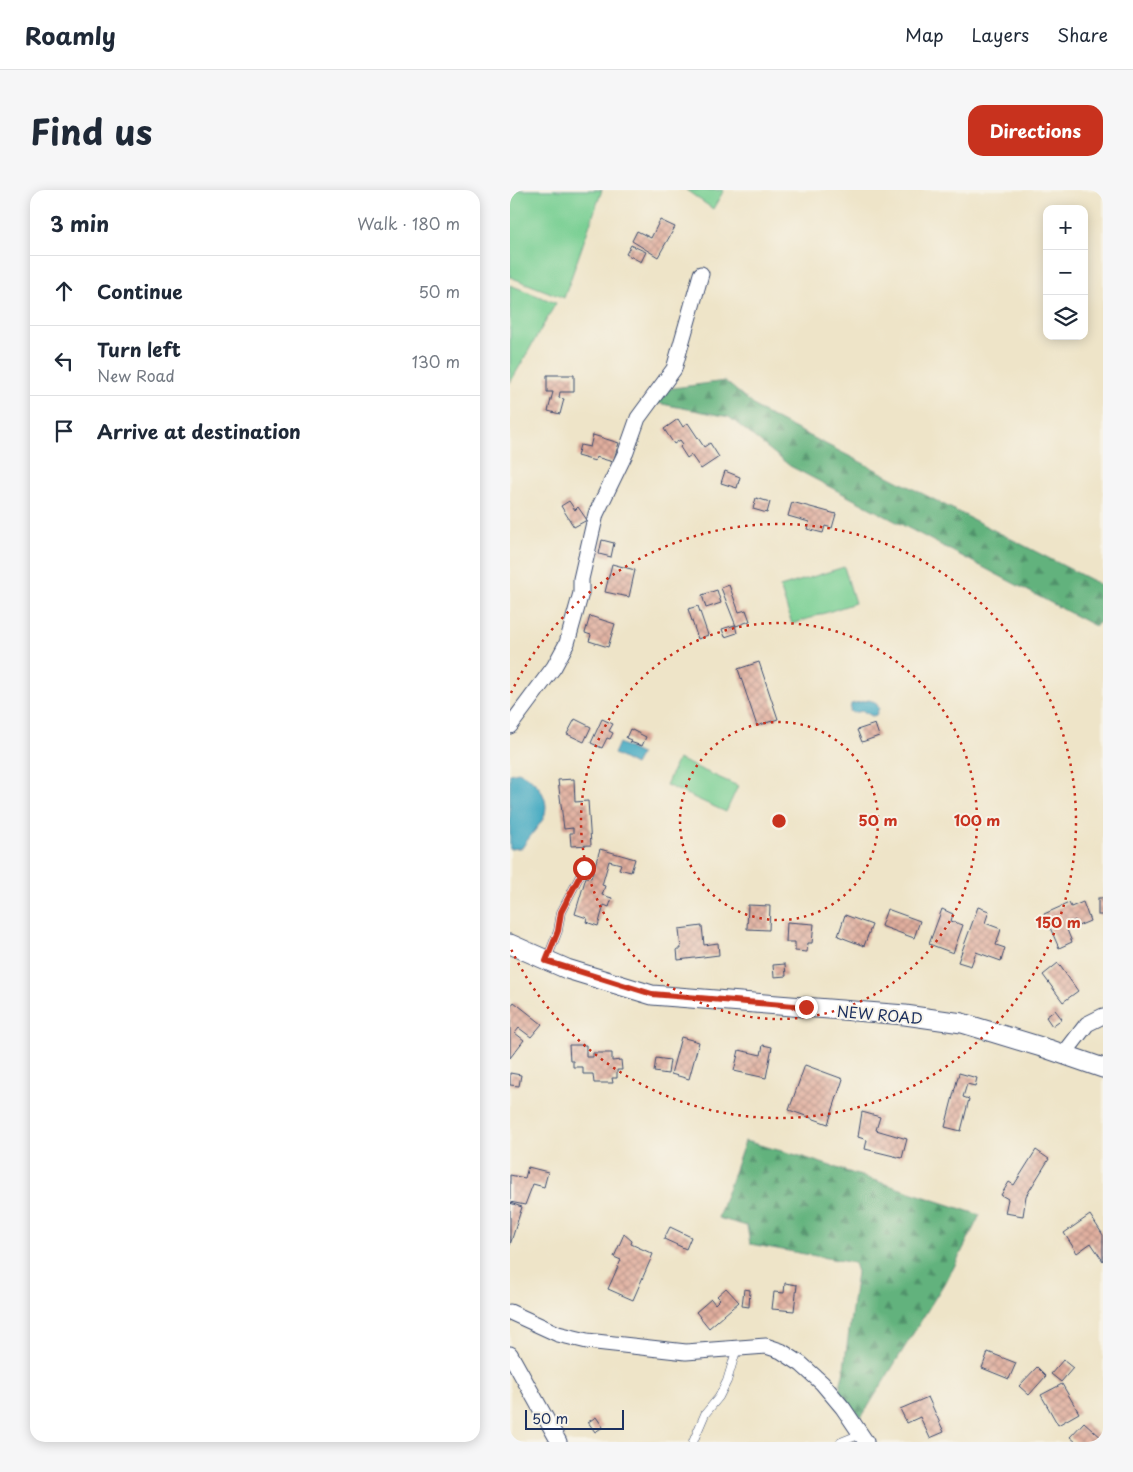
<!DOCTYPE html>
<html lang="en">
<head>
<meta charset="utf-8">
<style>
  body { margin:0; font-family:"Playpen Sans",sans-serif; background:#f6f6f7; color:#1f2937 }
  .controls { position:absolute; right:15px; top:15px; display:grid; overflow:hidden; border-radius:10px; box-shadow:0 2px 12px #0003 }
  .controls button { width:45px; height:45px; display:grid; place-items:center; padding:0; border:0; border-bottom:1px solid #e0e1e3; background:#fff; color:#1f2937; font:25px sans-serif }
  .scale { position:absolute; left:15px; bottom:12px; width:99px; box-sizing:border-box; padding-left:5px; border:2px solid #1b2f5e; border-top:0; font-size:14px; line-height:18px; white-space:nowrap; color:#1b2f5e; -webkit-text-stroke:4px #f7f3e8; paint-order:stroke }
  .stop { position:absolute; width:15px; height:15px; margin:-11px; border:4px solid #c8321e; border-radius:50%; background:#fff }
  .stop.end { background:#c8321e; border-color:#fff; box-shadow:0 1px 5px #0008 }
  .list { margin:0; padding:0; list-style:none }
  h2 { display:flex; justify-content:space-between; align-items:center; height:65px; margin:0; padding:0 20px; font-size:21px }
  h2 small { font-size:16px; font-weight:400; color:#747a83 }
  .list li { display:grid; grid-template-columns:32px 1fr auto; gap:15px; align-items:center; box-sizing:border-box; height:70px; padding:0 20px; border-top:1px solid #e0e1e3 }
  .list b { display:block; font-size:19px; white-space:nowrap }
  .list p { margin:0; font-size:16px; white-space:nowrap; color:#747a83 }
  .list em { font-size:16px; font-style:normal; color:#747a83 }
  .icon { flex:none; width:28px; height:28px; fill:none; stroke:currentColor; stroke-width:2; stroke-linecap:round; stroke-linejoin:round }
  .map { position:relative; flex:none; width:593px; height:1252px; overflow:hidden; border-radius:15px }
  header { display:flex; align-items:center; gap:30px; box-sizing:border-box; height:70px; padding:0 25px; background:#fff; border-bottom:1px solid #e0e1e3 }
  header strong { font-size:24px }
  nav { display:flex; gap:28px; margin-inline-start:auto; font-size:18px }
  .intro { display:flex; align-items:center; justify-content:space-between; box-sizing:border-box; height:120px; padding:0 30px }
  h1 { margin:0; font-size:35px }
  .button { padding:12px 22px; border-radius:15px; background:#c8321e; color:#fff; font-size:18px; font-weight:700 }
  main { display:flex; gap:30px; padding:0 30px }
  aside { flex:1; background:#fff; border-radius:15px; box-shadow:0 2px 12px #0003 }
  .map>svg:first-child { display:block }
  .green { fill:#78cf93; stroke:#4a7f78 }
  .forest { fill:url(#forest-firs); stroke:#3e706e }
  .water { fill:#42a9c1; stroke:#2e6c90 }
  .building { fill:url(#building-cross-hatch) }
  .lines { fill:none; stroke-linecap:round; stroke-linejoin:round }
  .service-casing { stroke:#3b4a6e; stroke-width:9 }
  .minor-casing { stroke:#3b4a6e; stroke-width:17 }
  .tertiary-casing { stroke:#3b4a6e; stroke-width:21 }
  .service { stroke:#fff; stroke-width:8 }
  .minor { stroke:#fff; stroke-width:15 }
  .tertiary { stroke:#fff; stroke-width:19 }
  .route { stroke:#c8321e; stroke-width:6 }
  .ring { fill:none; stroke:#c8321e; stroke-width:2.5; stroke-dasharray:2.5 5 }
  .labels { text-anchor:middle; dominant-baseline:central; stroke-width:4; stroke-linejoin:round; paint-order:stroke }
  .street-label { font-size:15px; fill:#1b2f5e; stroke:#f7f3e8 }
  .centre { fill:#c8321e; stroke:#f7f3e8; stroke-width:2.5 }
  .ring-label { font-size:15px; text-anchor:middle; font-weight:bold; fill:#c8321e; stroke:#f7f3e8; stroke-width:4; stroke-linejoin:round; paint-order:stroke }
</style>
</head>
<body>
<header>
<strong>Roamly</strong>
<nav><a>Map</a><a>Layers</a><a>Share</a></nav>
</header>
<div class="intro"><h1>Find us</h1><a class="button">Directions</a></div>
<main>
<aside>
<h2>3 min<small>Walk · 180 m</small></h2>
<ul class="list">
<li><svg class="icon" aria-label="ahead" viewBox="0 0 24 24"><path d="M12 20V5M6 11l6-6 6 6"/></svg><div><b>Continue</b></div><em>50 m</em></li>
<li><svg class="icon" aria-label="left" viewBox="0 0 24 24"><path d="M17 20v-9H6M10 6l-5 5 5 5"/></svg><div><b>Turn left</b><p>New Road</p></div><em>130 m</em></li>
<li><svg class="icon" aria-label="arrive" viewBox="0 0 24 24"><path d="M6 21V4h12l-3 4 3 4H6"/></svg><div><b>Arrive at destination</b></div></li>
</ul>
</aside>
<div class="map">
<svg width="593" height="1252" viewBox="0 0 593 1252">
  <defs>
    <pattern id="forest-firs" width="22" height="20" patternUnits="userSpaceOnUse" patternTransform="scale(1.25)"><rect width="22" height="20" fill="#62b27d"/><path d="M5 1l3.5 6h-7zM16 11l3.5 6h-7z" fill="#50916a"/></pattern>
    <pattern id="building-cross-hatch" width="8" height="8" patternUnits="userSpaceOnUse" patternTransform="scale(1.25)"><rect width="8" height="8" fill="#e1af9e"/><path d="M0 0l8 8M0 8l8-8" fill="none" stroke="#b68f84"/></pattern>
  </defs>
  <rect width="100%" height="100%" fill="#f7f3e8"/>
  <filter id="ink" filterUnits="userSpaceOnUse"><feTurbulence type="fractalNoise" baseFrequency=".02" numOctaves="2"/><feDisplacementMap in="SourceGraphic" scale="10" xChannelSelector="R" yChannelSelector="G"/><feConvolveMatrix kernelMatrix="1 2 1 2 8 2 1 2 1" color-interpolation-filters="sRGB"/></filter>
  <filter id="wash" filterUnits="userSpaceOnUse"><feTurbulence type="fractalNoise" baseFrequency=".0096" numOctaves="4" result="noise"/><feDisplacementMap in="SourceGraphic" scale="20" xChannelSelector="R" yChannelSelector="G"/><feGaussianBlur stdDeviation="1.12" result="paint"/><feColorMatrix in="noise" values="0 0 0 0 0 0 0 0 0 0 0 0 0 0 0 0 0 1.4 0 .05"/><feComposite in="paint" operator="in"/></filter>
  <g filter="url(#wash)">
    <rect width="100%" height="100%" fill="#eee4c8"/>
    <g class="green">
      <polygon points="0,0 92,0 54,108 0,87"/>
      <polygon points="176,0 214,0 203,19"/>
      <polygon points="0,95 46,113 0,193"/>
      <polygon points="334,377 345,413 282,434 270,397"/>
      <polygon points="168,569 228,596 216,622 156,595"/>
    </g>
    <g class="forest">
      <polygon points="215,191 251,221 593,396 593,430 585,436 280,276 219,227 147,213 156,199"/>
      <polygon points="235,951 290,966 470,1025 443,1079 351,1228 329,1200 333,1185 347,1082 344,1073 240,1054 237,1036 208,1028"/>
    </g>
    <g class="water">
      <polygon points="359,510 365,512 369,518 366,525 362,526 353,521 343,523 340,521 341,514"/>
      <polygon points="109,553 131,564 125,575 104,564"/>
      <path d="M 8,582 C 26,588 43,610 33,629 C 27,639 18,648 12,658 L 0,659 L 0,584 Z"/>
    </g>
    <g id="blocks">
      <g class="building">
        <polygon points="150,30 165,37 148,67 122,51 127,41 141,48"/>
        <polygon points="121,55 136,62 131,72 116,64"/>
        <polygon points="37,185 64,185 64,202 50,202 49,208 54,209 50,224 38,221 43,202 37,202"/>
        <polygon points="168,229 173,237 178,233 194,257 200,253 209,267 191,279 181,265 177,268 170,257 173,254 170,250 164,254 154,239"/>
        <polygon points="83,245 109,253 103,272 86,267 85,271 67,266 70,255 80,257"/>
        <polygon points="215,281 230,287 227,298 211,293"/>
        <polygon points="246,308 260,312 257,323 243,319"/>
        <polygon points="59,311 65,320 68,317 77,330 64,337 51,316"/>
        <polygon points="282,312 326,324 322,338 315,336 313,343 297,339 299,332 278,326"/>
        <polygon points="92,350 104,353 101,367 89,364"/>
        <polygon points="102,374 125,380 119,407 95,402"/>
        <polygon points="219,395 229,422 236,420 240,431 226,436 211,398"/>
        <polygon points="207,400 211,413 196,418 192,405"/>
        <polygon points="188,416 198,445 188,449 178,419"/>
        <polygon points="80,426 105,434 98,457 79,451 81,445 75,443"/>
        <polygon points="225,435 227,443 215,447 212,439"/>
        <polygon points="249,472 268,529 247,536 228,479"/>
        <polygon points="65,529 81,537 74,552 57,544"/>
        <polygon points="92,529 103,534 99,541 103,543 100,549 97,548 92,558 81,553"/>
        <polygon points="365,534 369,546 352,552 347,540"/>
        <polygon points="120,539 136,547 132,556 120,552 121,550 116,548"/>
        <polygon points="64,589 65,612 78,611 81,655 61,656 60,643 63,643 63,638 54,639 48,590"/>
        <polygon points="90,659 125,669 121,682 109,679 111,674 99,671 92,695 95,696 92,705 102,708 99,717 94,715 88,736 76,732 77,728 65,724 76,687 81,688"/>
        <rect x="588" y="708" width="5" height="17"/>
        <polygon points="573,712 580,731 568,736 565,730 555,735 562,752 549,758 534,724 559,713 561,717"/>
        <polygon points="238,715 260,716 259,740 237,739"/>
        <polygon points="468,717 479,721 475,733 491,739 486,755 495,758 491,771 466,762 461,776 448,772"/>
        <polygon points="377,719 410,731 404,748 371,736"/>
        <polygon points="432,719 443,724 441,731 453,735 443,763 419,754"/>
        <polygon points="335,725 362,735 354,756 328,746"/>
        <polygon points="277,732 304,734 302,753 298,753 297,762 285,761 285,752 276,752"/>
        <polygon points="192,736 194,755 208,753 209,765 168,770 167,759 171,759 169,739"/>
        <polygon points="548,773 568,801 553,812 533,785"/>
        <polygon points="275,774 276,786 264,787 263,775"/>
        <polygon points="4,812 32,834 21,847 9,838 5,843 14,850 0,868 0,818"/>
        <polygon points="545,820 552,829 542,836 536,827"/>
        <polygon points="171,847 189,852 179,889 161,884"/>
        <polygon points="59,855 76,855 76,867 83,867 83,863 102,863 102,871 111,870 112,880 107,880 107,888 102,888 103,893 84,893 83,884 73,884 73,877 63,877 63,871 60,871"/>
        <polygon points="253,855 262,857 256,888 224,881 229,860 251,865"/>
        <polygon points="146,868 160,870 158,884 144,882"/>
        <polygon points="295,875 333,889 318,934 279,920"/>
        <polygon points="0,883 11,885 9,896 0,895"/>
        <polygon points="449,883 467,888 465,896 457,894 453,907 459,909 451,941 435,937"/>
        <polygon points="352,922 370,927 366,940 397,949 392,968 355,959 357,950 348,947"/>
        <polygon points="526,960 539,969 516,1006 513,1026 495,1023 498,1009 491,1005 499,992 504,995"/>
        <polygon points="18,977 38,982 34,997 23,994 15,1015 0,1012 0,985 15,988"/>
        <polygon points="0,1013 12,1017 0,1055"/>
        <polygon points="580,1025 593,1045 593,1071 581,1053 567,1063 554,1043"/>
        <polygon points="160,1037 181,1047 176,1059 154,1049"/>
        <polygon points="114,1044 122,1051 121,1054 143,1064 123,1110 98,1099 111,1070 104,1067"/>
        <polygon points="275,1093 287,1095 284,1121 262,1119 264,1102 274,1103"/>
        <polygon points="216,1098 229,1112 199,1138 186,1122 201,1109 205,1114 210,1109 207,1106"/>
        <polygon points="234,1099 240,1100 239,1117 232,1116"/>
        <polygon points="478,1162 506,1173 499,1189 472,1178"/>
        <polygon points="553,1170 563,1178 551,1192 541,1184"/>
        <polygon points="527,1177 536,1186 519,1205 509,1196"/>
        <polygon points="552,1194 569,1223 548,1235 531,1205"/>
        <polygon points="418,1207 434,1242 420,1248 410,1227 397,1233 390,1219"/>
        <polygon points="86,1227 93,1237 85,1242 78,1232"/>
        <polygon points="574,1232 593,1249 593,1252 566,1252 560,1247"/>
      </g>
    </g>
  </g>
  <g filter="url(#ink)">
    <use href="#blocks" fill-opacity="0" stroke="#3b4a6e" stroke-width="1"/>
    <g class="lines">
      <g class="service-casing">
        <g id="service">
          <polyline points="37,769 48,741 51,722 74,678"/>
          <polyline points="183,1252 195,1224 209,1207 217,1191 227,1158"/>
          <polyline points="331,1252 351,1244"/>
        </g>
      </g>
      <g class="minor-casing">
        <g id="minor">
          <polyline points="0,536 44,477 57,453 71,403 71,389 86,324 116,262 128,228 164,179 191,84"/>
          <polyline points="554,864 577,834 593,826"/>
          <polyline points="0,1122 48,1144 77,1151 176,1162 256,1156 271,1161 291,1174 312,1193 333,1218 356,1252"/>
          <polyline points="0,1164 49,1252"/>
        </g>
      </g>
      <g class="tertiary-casing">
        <polyline id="tertiary" points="0,754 57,779 142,805 395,825 452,833 538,859 593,878"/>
      </g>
      <use href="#service" class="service"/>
      <use href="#minor" class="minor"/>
      <use href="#tertiary" class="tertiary"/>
    </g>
  </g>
  <g class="lines" filter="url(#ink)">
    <polyline class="route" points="74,678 51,722 48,741 36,771 142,804 296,817"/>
  </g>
  <g class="ring">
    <circle cx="269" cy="631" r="99"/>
    <circle cx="269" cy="631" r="198"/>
    <path d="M1 503A297 297 0 1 1 1 759"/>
  </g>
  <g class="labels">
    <g class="street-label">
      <text transform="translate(370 824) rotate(5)">NEW ROAD</text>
    </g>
  </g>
  <circle cx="269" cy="631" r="8" class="centre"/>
  <g class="ring-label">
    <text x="368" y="636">50 m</text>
    <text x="467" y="636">100 m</text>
    <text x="548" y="738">150 m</text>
  </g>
</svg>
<div class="controls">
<button>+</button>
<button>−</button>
<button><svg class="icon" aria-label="layers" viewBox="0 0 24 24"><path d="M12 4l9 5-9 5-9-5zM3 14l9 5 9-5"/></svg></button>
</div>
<div class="scale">50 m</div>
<div class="stop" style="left:74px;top:678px"></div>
<div class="stop end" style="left:296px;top:817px"></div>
</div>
</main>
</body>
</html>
